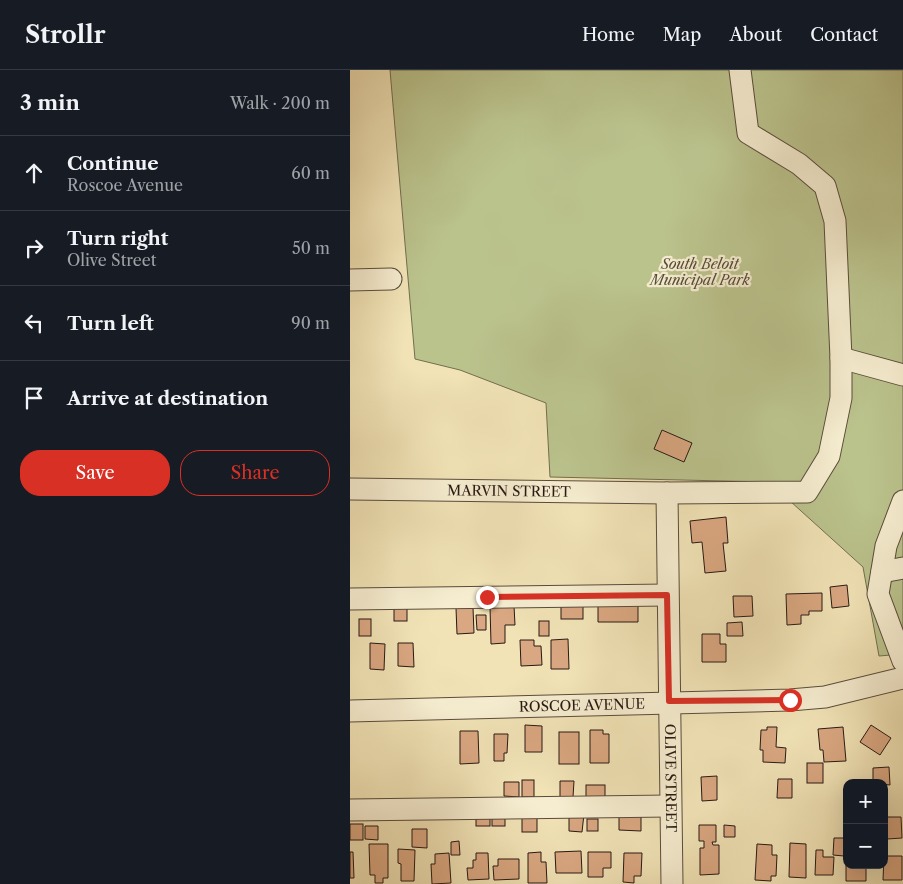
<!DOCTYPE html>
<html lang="en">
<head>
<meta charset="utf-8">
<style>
  body { margin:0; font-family:"Libre Caslon Text",serif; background:#20242c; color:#f1f3f6 }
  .controls { position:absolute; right:15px; bottom:15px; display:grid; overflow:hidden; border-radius:10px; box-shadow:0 5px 20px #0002 }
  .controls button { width:45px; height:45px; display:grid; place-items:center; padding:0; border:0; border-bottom:1px solid #363941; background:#171b24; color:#f1f3f6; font:25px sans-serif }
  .stop { position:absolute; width:15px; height:15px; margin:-11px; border:4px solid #d93025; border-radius:50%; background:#fff }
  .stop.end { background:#d93025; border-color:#fff; box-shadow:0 1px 5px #0008 }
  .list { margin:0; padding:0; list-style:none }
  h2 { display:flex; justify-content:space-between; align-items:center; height:65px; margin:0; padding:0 20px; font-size:21px }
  h2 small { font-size:16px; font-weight:400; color:#9ea1a6 }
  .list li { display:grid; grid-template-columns:32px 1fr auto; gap:15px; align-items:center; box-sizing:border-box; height:75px; padding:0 20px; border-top:1px solid #363941 }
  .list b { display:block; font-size:19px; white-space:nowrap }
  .list p { margin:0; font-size:16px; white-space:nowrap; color:#9ea1a6 }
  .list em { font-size:16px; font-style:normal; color:#9ea1a6 }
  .actions { display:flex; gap:10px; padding:15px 20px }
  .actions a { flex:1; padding:11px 0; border:1px solid #d93025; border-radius:20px; text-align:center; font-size:18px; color:#d93025 }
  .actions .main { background:#d93025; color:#fff }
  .icon { flex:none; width:28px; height:28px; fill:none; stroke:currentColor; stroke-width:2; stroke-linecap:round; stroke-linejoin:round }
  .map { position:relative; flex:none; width:553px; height:814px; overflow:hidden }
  header { display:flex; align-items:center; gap:30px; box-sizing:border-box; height:70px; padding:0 25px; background:#171b24; border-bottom:1px solid #363941 }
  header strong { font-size:24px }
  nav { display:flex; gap:28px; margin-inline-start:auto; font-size:18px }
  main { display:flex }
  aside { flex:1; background:#171b24 }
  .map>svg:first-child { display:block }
  .green { fill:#bbc38d; stroke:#726e50 }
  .building { fill:#d9a781; stroke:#281914 }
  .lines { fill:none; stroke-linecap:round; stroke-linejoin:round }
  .minor-casing { stroke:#5a4c3c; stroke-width:23 }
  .minor { stroke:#f6edd0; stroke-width:21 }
  .route { stroke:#d93025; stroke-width:6 }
  .labels { text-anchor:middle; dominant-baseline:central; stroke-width:4.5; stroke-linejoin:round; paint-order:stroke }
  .park-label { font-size:14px; font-style:italic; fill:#544c38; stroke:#f6edd0 }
  .street-label { font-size:14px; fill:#281914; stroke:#f6edd0 }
</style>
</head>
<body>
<header>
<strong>Strollr</strong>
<nav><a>Home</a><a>Map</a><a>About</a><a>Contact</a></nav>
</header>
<main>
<aside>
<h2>3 min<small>Walk · 200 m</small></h2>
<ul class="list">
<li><svg class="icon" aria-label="ahead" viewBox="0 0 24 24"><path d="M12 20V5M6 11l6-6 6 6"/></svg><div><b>Continue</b><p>Roscoe Avenue</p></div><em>60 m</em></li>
<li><svg class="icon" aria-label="right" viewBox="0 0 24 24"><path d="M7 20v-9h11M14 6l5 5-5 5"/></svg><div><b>Turn right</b><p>Olive Street</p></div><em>50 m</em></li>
<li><svg class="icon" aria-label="left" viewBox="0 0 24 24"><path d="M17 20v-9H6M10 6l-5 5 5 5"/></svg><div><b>Turn left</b></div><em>90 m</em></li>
<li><svg class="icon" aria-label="arrive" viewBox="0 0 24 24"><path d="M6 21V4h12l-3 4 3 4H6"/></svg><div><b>Arrive at destination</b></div></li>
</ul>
<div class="actions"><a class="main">Save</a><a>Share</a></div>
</aside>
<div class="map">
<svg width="553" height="814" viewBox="0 0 553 814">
  <rect width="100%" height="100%" fill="#f1e3b6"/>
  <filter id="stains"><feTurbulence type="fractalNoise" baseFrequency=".004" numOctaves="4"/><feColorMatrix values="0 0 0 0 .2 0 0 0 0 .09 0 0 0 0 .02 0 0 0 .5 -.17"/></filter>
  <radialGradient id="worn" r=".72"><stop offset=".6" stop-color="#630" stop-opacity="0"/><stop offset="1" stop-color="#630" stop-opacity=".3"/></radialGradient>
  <polygon class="green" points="40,0 553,0 553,584 529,586 513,497 419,412 200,407 196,333 110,300 65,289"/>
  <g class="building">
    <polygon points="312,360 342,373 334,392 304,379"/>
    <polygon points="376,447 378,473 373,473 376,501 355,503 352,472 342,473 340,451"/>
    <polygon points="497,515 499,536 482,538 480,517"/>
    <polygon points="472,523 472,541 459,541 459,545 451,545 451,554 437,555 436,524"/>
    <polygon points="383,526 402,526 403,546 384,547"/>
    <polygon points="248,530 288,531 288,552 248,552"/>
    <rect x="211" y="533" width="22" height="16"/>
    <rect x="44" y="535" width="13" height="16"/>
    <polygon points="164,536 165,555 155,555 155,573 141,574 140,537"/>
    <polygon points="106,538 123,538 124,563 107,564"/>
    <polygon points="126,545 136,545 136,560 127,560"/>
    <rect x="9" y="549" width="12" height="17"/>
    <rect x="189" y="551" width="10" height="15"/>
    <polygon points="392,552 393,566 377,566 377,553"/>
    <polygon points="352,564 370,564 370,574 376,574 376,592 352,592"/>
    <polygon points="218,569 219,599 201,599 201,570"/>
    <polygon points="170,570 184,570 184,576 191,576 192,595 171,596"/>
    <polygon points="20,573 35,574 34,600 20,599"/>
    <polygon points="48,573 63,573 64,597 48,596"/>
    <polygon points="175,655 192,656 192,682 175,682"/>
    <polygon points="521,655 541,668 530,685 510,672"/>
    <polygon points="417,657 427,657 426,677 436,678 435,693 413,692 413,680 410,680 411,660 417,660"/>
    <polygon points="493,657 496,691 474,692 473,680 470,680 468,659"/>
    <polygon points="240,660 253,660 253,664 259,664 259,693 240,693"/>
    <polygon points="110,661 128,661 129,693 110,694"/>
    <rect x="209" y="662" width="20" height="32"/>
    <polygon points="144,664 158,664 157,683 154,683 154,691 144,691"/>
    <rect x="457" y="693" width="16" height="20"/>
    <polygon points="539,697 540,715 523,713 523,698"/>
    <polygon points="367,706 367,730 352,731 351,707"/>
    <polygon points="428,709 442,709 442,728 427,728"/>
    <rect x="172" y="710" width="12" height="17"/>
    <polygon points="210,711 224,711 223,727 210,727"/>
    <polygon points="154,712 169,712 169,727 154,726"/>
    <rect x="236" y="715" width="19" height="14"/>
    <polygon points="219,744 234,744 232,762 219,761"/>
    <polygon points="269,745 291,745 291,761 269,760"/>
    <rect x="172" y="746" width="15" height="16"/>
    <rect x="126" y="747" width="14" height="9"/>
    <rect x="142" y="747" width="13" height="9"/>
    <polygon points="537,747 551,747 552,768 537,769"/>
    <rect x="237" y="749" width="11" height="12"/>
    <rect x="0" y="754" width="13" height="16"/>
    <polygon points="349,755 366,755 366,772 362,772 363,775 369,775 369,804 350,805 350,778 354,778 354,771 349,771"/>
    <polygon points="374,755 385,756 385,767 374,767"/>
    <polygon points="15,756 28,756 28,770 15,769"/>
    <polygon points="62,759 77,759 77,778 62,777"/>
    <polygon points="484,768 495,768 494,786 483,785"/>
    <polygon points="109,771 110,785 101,785 101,772"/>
    <polygon points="440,773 456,774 456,808 439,807"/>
    <polygon points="19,774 38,774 38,808 33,808 33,813 25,813 25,805 20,805"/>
    <polygon points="407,774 422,775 422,785 427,785 426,806 421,806 421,811 405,810"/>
    <polygon points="48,779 65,780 64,811 51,811 51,794 48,793"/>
    <polygon points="466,780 473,780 473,787 484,787 483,805 465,805"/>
    <polygon points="231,781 232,803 206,803 205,782"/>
    <polygon points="0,782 3,782 4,808 0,808"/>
    <polygon points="191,782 191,792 196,792 197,813 178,813 178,783"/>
    <polygon points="238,782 261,782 261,798 253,798 253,807 238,807"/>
    <polygon points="99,783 101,813 82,814 81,794 85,794 85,784"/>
    <polygon points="126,783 138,783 139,809 118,810 117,798 123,798 123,790 126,790"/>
    <polygon points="274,783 292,783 291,806 284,806 284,813 273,812"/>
    <polygon points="534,786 552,786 552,810 533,810"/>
    <polygon points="148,789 169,789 169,809 144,810 143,796 148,796"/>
    <polygon points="496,790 497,795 516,795 516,811 496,811"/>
  </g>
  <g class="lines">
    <g class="minor-casing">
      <g id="minor">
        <polyline points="0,210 41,209"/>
        <polyline points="491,288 553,305"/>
        <path id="s1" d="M 0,419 L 317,423 L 457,422 L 479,386 L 491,328 L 491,288 L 485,151 L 475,116 L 449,94 L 398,63 L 390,0"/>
        <path id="s2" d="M 317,423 L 322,814"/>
        <polyline points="553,431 536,476 528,524 553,591"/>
        <polyline points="532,502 553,498"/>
        <polyline points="0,529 317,525"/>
        <path id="s3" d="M 0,641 L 440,630 L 475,627 L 553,608"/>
        <polyline points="0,740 319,736"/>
      </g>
    </g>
    <use href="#minor" class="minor"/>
  </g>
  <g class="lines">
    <polyline class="route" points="137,527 317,525 319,631 440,630"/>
  </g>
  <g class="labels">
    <g class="park-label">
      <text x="350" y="194">South Beloit<tspan x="350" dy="16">Municipal Park</tspan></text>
    </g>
    <g class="street-label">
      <text stroke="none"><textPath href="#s1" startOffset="159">MARVIN STREET</textPath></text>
      <text stroke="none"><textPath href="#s3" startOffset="232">ROSCOE AVENUE</textPath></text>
      <text stroke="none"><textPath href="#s2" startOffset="285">OLIVE STREET</textPath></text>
    </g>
  </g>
  <rect width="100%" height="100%" filter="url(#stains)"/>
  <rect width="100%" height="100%" fill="url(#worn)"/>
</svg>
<div class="controls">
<button>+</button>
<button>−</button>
</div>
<div class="stop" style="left:440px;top:630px"></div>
<div class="stop end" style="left:137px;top:527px"></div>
</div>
</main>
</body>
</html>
